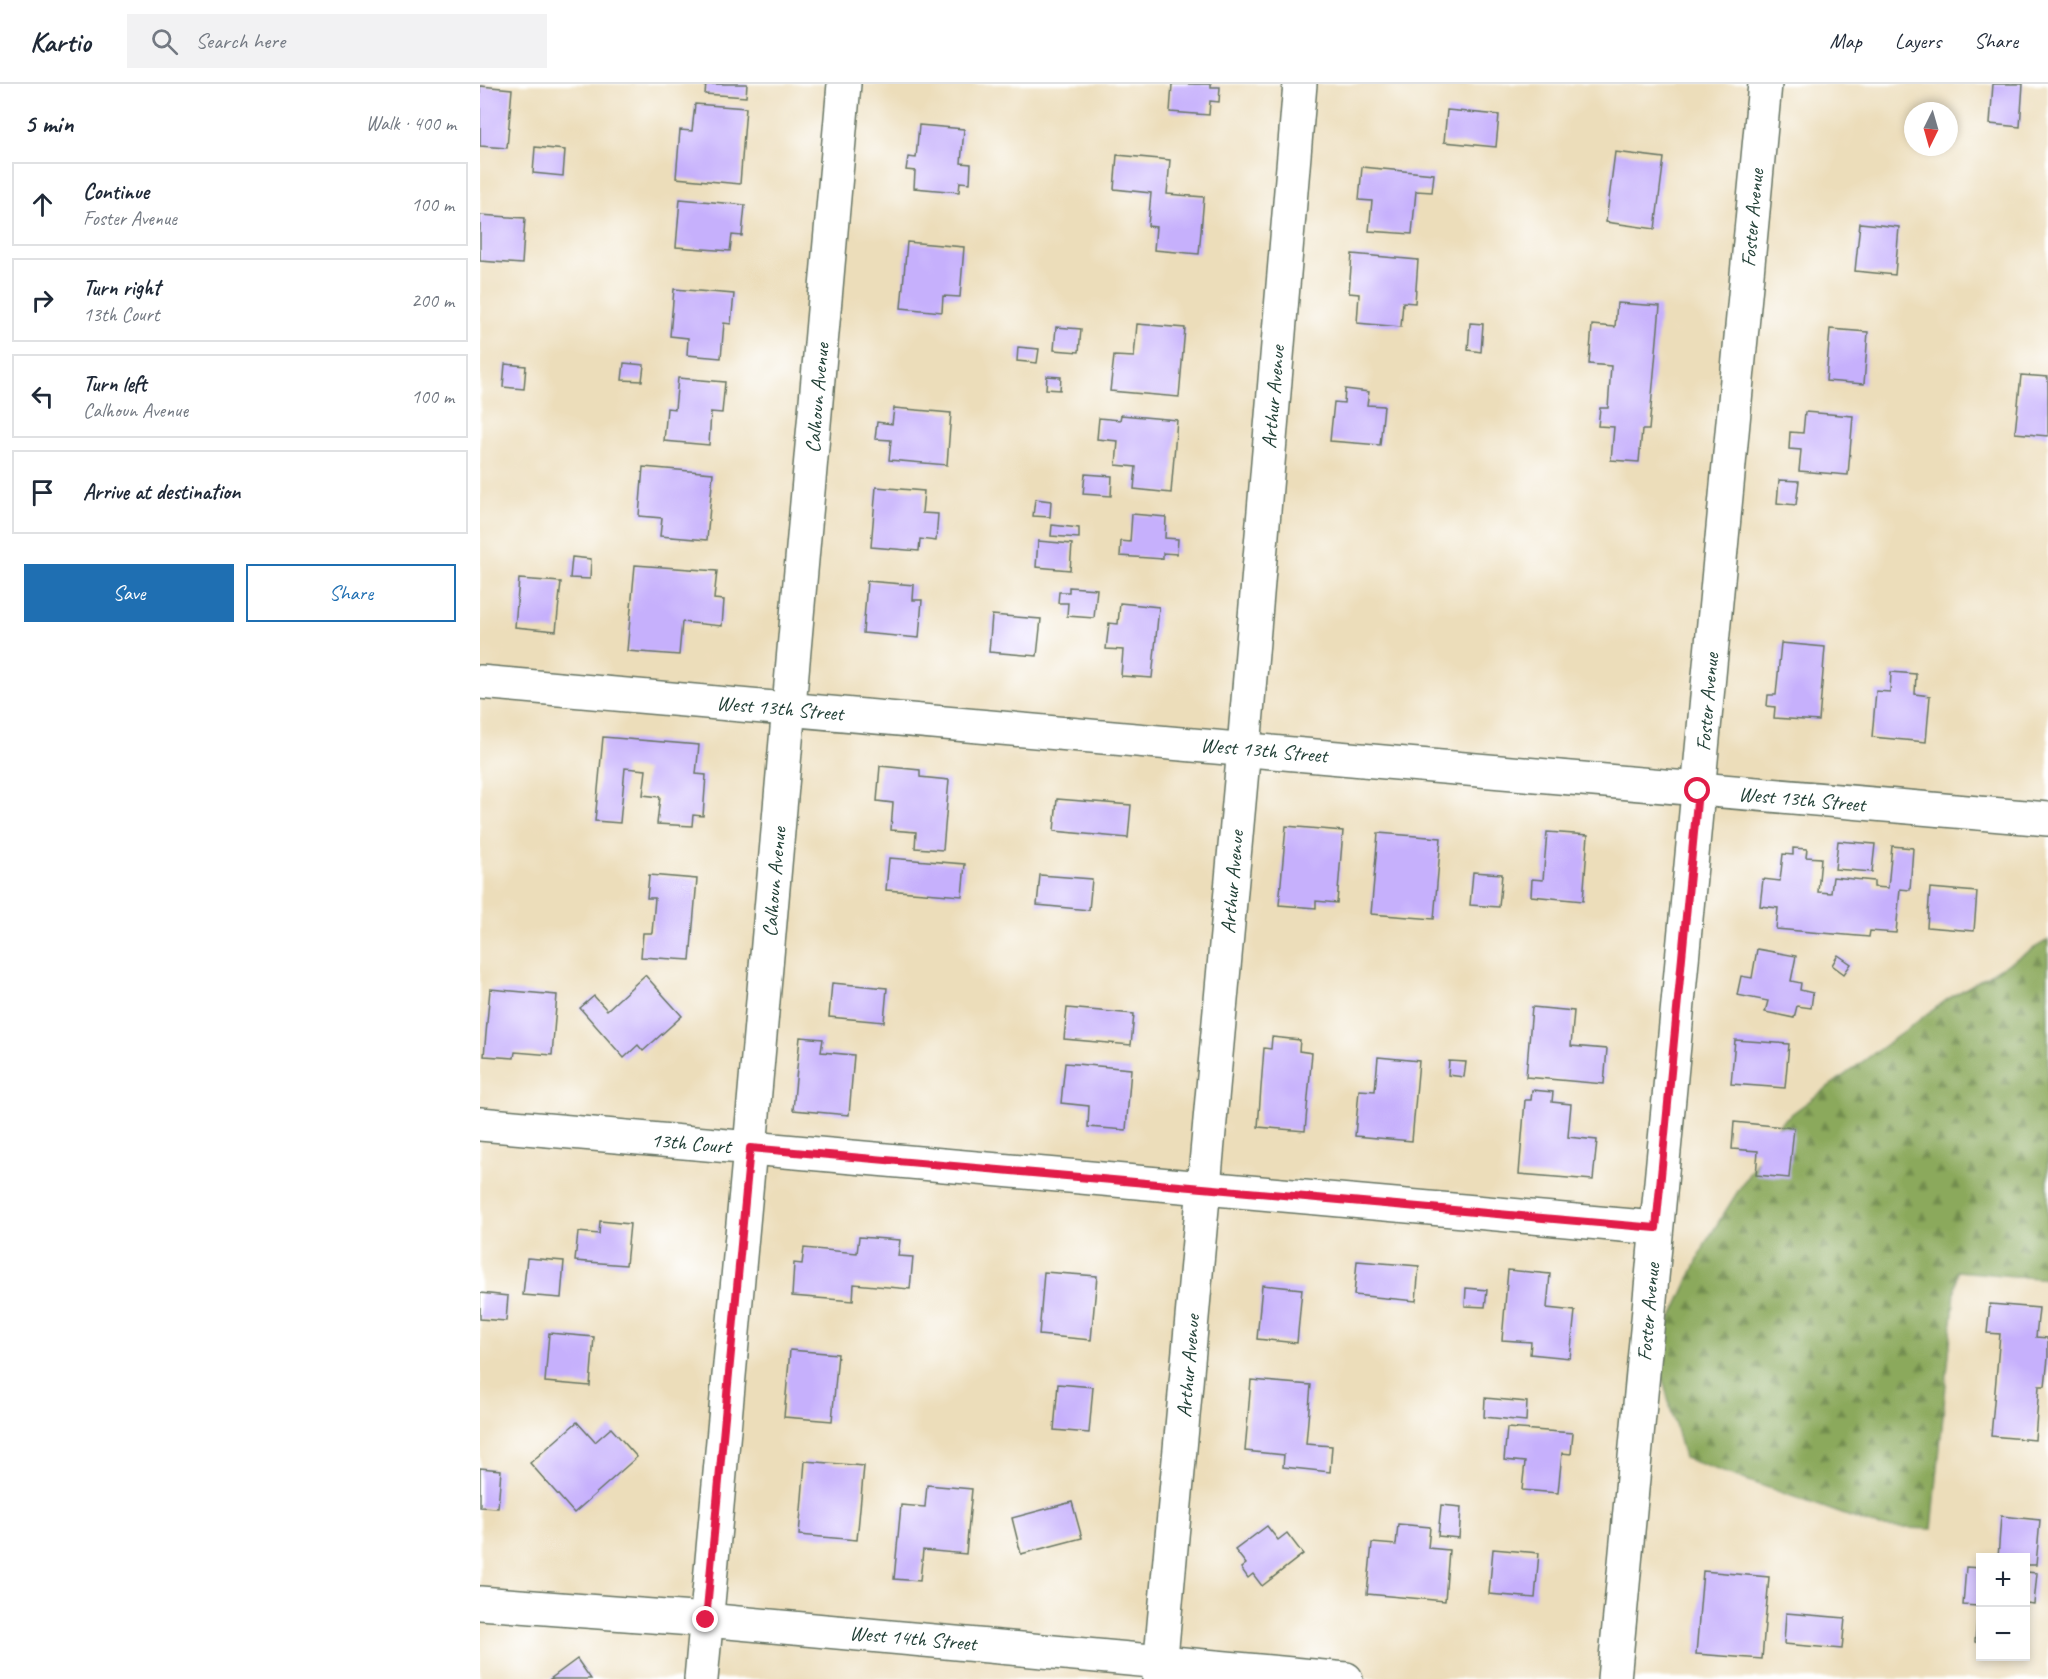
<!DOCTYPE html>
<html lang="en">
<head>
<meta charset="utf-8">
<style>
  body { margin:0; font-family:Caveat,sans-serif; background:#f2f2f3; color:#1f2937 }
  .controls { position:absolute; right:18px; bottom:18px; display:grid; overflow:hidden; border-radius:0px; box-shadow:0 3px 9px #0003 }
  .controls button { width:54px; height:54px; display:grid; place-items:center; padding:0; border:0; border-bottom:2px solid #e0e1e3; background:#fff; color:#1f2937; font:30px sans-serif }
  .compass { position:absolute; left:1424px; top:18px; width:54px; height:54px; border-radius:50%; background:#fff; box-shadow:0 3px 9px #0003; rotate:185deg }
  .stop { position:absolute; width:18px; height:18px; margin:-14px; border:4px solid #e11d48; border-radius:50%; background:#fff }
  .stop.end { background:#e11d48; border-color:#fff; box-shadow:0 2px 6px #0008 }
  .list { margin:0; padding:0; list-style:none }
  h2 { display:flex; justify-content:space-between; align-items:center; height:78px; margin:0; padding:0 24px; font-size:26px }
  h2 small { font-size:20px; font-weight:400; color:#747a83 }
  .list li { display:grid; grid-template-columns:39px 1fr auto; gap:18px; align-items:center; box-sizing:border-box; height:84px; margin:0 12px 12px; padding:0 12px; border:2px solid #e0e1e3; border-radius:0px }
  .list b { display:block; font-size:22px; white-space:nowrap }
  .list p { margin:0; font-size:20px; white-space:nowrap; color:#747a83 }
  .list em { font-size:20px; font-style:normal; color:#747a83 }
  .actions { display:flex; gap:12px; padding:18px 24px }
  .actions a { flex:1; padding:14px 0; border:2px solid #1f6fb2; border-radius:0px; text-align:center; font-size:21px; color:#1f6fb2 }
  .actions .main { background:#1f6fb2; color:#fff }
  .icon { flex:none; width:33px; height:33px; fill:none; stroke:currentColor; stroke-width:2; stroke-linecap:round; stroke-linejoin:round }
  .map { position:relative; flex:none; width:1568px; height:1595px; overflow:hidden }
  header { display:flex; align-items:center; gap:36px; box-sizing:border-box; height:84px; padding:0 30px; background:#fff; border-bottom:2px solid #e0e1e3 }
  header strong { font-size:28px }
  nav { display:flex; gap:33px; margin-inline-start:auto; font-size:21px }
  .search { width:420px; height:54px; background:#f2f2f3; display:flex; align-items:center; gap:15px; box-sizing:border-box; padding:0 21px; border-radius:0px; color:#747a83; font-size:22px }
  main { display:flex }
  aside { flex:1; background:#fff }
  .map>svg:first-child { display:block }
  .forest { fill:url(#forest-firs); stroke:#557348; stroke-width:1.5 }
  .building { fill:#c6b0fc }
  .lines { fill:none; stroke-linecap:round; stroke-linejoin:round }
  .minor-casing { stroke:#677563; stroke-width:36 }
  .minor { stroke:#fff; stroke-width:33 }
  .route { stroke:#e11d48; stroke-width:8 }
  .labels { text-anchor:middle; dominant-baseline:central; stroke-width:4.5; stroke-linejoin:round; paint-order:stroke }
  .street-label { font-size:21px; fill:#1f3d34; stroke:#fff }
</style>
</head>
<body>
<header>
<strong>Kartio</strong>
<div class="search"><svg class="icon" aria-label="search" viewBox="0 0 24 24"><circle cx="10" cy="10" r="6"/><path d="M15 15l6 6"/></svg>Search here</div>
<nav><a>Map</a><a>Layers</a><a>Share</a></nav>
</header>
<main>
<aside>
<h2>5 min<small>Walk · 400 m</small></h2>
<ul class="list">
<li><svg class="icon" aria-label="ahead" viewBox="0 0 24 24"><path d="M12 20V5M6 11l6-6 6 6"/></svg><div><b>Continue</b><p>Foster Avenue</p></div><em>100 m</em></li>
<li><svg class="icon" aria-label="right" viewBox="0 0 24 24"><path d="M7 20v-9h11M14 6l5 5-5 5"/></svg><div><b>Turn right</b><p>13th Court</p></div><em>200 m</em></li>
<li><svg class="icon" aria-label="left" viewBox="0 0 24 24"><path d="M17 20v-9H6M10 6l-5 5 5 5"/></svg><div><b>Turn left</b><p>Calhoun Avenue</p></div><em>100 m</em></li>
<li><svg class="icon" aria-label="arrive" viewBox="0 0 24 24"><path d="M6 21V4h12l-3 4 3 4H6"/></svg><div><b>Arrive at destination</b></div></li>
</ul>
<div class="actions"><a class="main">Save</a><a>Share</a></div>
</aside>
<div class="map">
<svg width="1568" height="1595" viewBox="0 0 1568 1595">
  <defs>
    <pattern id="forest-firs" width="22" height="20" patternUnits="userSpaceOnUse" patternTransform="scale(1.5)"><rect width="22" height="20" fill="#8ba95c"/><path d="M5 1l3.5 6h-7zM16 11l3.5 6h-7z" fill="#718b4d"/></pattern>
  </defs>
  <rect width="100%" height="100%" fill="#fff"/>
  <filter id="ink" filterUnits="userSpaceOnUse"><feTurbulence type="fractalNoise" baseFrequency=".0167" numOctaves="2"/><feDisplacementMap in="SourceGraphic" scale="12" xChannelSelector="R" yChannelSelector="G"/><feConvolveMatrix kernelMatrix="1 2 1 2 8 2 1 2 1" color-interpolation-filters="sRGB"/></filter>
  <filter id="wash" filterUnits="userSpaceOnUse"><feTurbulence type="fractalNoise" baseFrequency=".008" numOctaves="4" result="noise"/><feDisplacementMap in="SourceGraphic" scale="24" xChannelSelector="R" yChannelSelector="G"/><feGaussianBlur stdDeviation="1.35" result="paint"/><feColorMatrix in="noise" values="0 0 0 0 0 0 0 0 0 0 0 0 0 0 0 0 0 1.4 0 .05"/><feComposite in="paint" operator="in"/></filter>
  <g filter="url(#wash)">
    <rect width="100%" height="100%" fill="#ecddba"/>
    <polygon class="forest" points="1568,856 1568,1195 1477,1187 1452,1445 1399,1443 1204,1374 1179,1281 1181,1257 1226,1158 1302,1037 1468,915"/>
    <g id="blocks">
      <g class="building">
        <polygon points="226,0 267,0 266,13 225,10"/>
        <polygon points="692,0 731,0 731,3 740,3 739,18 730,17 729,31 690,28"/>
        <polygon points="1513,0 1543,0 1540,43 1510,40"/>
        <polygon points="0,2 32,5 27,64 0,62"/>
        <polygon points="215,20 266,24 260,100 196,94 200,46 212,47"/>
        <polygon points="967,26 1019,31 1016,63 964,58"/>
        <polygon points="439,41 484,45 481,79 491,80 490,99 480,98 479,108 434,104 435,87 426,86 428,73 436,74"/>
        <polygon points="55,63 85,66 83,92 53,89"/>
        <polygon points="1135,68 1184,74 1175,145 1126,138"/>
        <polygon points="637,71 690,76 687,110 724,113 719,170 674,166 676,143 668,142 671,109 634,105"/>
        <polygon points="882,83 954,90 952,108 936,107 932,150 889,147 892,117 879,116"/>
        <polygon points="200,115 265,121 262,152 252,151 250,167 196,163"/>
        <polygon points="0,131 45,134 42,180 0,177"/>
        <polygon points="1380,139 1419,143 1415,191 1375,187"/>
        <polygon points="427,158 484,163 480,213 463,212 462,228 421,224"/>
        <polygon points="872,170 938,176 935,219 923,218 921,243 877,239 879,210 869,209"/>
        <polygon points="194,205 254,210 251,240 244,239 241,274 207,271 208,254 190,252"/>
        <polygon points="1137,219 1180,222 1169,346 1162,346 1159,378 1131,376 1134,343 1118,342 1120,324 1128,324 1131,282 1109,280 1112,241 1135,243"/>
        <polygon points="990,239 1003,240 1001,268 988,266"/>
        <polygon points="657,240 705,244 699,313 630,307 634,272 654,273"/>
        <polygon points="576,243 601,245 599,268 574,266"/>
        <polygon points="1350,245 1388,248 1384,300 1346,297"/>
        <polygon points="538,263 559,265 557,279 537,277"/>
        <polygon points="144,279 164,281 162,297 142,296"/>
        <polygon points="25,280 46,282 44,305 23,303"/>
        <polygon points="1541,291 1568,293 1568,352 1535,349"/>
        <polygon points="567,292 581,293 580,306 566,305"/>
        <polygon points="198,294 245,298 242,329 231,328 229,361 184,357 187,324 195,325"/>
        <polygon points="865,305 889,308 887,321 904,322 900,361 850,357 854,318 864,319"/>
        <polygon points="414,324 471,329 467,381 409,376 411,356 395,355 397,338 412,340"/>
        <polygon points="1325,328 1373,332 1368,391 1319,387 1321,366 1309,365 1310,348 1323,349"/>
        <polygon points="641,331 697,336 691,409 654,405 656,383 636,381 638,357 617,355 619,334 640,336"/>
        <polygon points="163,383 233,389 227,456 180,452 182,434 159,432"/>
        <polygon points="605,390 632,392 631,412 603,410"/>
        <polygon points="1299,396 1319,397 1316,421 1297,419"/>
        <polygon points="396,403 444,407 442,429 458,430 456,457 440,455 439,467 391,463"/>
        <polygon points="555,415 571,417 570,433 553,432"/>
        <polygon points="652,430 686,433 685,454 698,455 697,470 683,469 683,475 640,472 641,457 650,458"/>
        <polygon points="572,441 599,444 599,454 571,452"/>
        <polygon points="558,457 592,460 590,486 556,483"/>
        <polygon points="92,473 111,475 110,495 90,494"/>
        <polygon points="155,481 237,487 234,515 244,516 242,542 202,538 199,571 147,567"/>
        <polygon points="39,495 81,498 76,547 35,543"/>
        <polygon points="387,497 434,501 433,516 442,516 439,554 383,549"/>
        <polygon points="589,503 617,505 614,534 587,532 588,519 578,519 579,508 589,508"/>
        <polygon points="640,519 679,523 672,594 641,592 643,566 626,565 629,539 638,540"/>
        <polygon points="512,531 561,535 557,572 509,568"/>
        <polygon points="1301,559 1345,563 1339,637 1294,634 1295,623 1287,622 1288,611 1296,611"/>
        <polygon points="1411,588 1436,590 1435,610 1450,612 1446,658 1392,653 1396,607 1410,608"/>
        <polygon points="123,653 219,661 216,690 226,691 223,732 213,731 212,742 177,740 180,713 163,711 166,686 145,684 140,739 115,737"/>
        <polygon points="400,682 440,686 440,693 469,696 463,766 435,764 436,748 411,746 413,719 397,717"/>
        <polygon points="577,715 651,721 648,754 574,747"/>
        <polygon points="806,742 863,747 857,819 836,817 836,824 799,821"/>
        <polygon points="1067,748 1108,751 1103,817 1051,812 1052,795 1063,796"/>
        <polygon points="898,749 961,754 954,835 891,830"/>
        <polygon points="1358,757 1395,760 1392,788 1355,785"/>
        <polygon points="1412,762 1433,764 1430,806 1420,805 1416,849 1390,847 1389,853 1296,845 1298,824 1280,822 1283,795 1300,797 1303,770 1313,771 1313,764 1327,765 1326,773 1341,774 1338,808 1351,809 1353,793 1394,797 1394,803 1408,804"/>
        <polygon points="409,774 485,780 482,812 406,806"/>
        <polygon points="993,788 1022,790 1019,823 990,821"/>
        <polygon points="169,791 217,795 210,876 161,873 163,849 172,849 175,814 167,814"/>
        <polygon points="560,791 612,795 609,826 557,821"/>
        <polygon points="1450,804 1497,808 1494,847 1447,843"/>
        <polygon points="1277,865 1316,872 1311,897 1321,899 1320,906 1333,909 1331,924 1317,922 1314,934 1285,928 1288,917 1257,911 1261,892 1272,894"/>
        <polygon points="1358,871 1371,880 1364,890 1352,881"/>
        <polygon points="165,891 202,932 163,967 158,961 144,974 100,924 114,912 127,926"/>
        <polygon points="352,899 407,904 404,938 349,933"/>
        <polygon points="10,905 77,911 72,971 35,968 34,974 4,972"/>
        <polygon points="1052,923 1094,927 1091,962 1127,965 1124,1000 1046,993"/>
        <polygon points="587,924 654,930 651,961 584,955"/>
        <polygon points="320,953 343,955 341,968 374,971 369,1031 313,1026"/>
        <polygon points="792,953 820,956 819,967 832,969 825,1047 778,1043 784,964 791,965"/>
        <polygon points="1255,956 1309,960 1305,1004 1251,1000"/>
        <polygon points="898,973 939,977 932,1057 875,1052 879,1006 895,1007"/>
        <polygon points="969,977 986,978 984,993 968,991"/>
        <polygon points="585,979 651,985 646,1046 608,1043 609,1022 581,1019"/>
        <polygon points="1052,1006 1073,1008 1072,1018 1091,1020 1088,1053 1117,1056 1113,1096 1039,1090 1045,1016 1051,1016"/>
        <polygon points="1254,1038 1314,1044 1309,1094 1276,1091 1278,1067 1252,1065"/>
        <polygon points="120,1137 150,1140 146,1181 95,1177 98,1148 119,1150"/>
        <polygon points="379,1153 420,1156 418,1172 433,1173 430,1205 374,1200 373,1217 312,1212 314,1179 322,1180 324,1164 377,1169"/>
        <polygon points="47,1174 84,1177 81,1214 43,1211"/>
        <polygon points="877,1177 939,1182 936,1217 874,1211"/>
        <polygon points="1028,1186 1070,1190 1067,1224 1095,1227 1090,1274 1050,1270 1051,1258 1022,1256"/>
        <polygon points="564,1188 617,1192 611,1256 559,1251"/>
        <polygon points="782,1201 822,1205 817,1259 777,1255"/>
        <polygon points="986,1204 1007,1206 1005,1223 985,1222"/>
        <polygon points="0,1209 28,1212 26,1237 0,1235"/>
        <polygon points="1510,1220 1559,1224 1556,1253 1568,1254 1568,1274 1565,1302 1559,1302 1555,1356 1511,1352 1520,1250 1507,1249"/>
        <polygon points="69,1249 114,1253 110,1302 65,1298"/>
        <polygon points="310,1266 358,1270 352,1337 304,1333"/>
        <polygon points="771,1296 831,1301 826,1360 852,1362 850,1388 803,1383 804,1371 765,1367"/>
        <polygon points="578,1300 613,1303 609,1349 574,1346"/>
        <polygon points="1005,1314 1047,1318 1046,1337 1004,1333"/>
        <polygon points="97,1338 115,1358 131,1344 157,1373 94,1429 50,1379"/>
        <polygon points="1027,1344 1093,1349 1091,1370 1082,1369 1078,1409 1042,1406 1045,1378 1024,1376"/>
        <polygon points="325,1377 384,1382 377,1456 319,1451"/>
        <polygon points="0,1384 21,1386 18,1424 0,1423"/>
        <polygon points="447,1401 492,1405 486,1470 443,1466 440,1497 414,1495 421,1421 445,1423"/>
        <polygon points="592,1418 602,1454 541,1470 532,1434"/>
        <polygon points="961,1421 981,1423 979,1454 958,1452"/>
        <polygon points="1521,1432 1560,1436 1556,1481 1546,1481 1546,1474 1518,1474"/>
        <polygon points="918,1440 950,1443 948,1464 969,1466 965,1517 887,1510 892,1459 916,1461"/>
        <polygon points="787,1442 798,1456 807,1449 823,1470 782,1502 773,1490 768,1494 761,1484 766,1480 755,1466"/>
        <polygon points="1013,1465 1059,1469 1055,1514 1009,1510"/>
        <polygon points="1486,1483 1500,1484 1500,1559 1495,1558 1498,1522 1483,1521"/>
        <polygon points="1223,1487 1289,1493 1282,1575 1216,1570"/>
        <polygon points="1546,1488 1557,1489 1554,1520 1546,1519"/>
        <polygon points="1306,1529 1365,1534 1362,1565 1304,1560"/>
        <polygon points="97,1575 111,1595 70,1595"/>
      </g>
    </g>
  </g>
  <g filter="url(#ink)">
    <use href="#blocks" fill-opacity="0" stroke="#677563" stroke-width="1.5"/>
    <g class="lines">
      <g class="minor-casing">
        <g id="minor">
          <path d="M 0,598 C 523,643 1045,692 1568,735"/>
          <polyline points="0,1040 1176,1144"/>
          <polyline points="0,1519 226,1536 866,1595"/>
          <polyline points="221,1595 270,1064 364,0"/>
          <polyline points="679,1595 764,664 820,0"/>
          <polyline points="1134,1595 1285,0"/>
        </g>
      </g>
      <use href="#minor" class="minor"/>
    </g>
  </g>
  <g class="lines" filter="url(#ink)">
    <polyline class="route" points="226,1536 270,1064 1176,1144 1218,707"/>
  </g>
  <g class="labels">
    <g class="street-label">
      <text transform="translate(1272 134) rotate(-85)">Foster Avenue</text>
      <text transform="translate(793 313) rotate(-85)">Arthur Avenue</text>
      <text transform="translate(337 314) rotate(-85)">Calhoun Avenue</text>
      <text transform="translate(1227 618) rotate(-85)">Foster Avenue</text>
      <text transform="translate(300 624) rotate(5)">West 13th Street</text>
      <text transform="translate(784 666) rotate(5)">West 13th Street</text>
      <text transform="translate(1322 715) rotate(5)">West 13th Street</text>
      <text transform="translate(294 798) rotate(-85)">Calhoun Avenue</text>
      <text transform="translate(752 798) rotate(-85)">Arthur Avenue</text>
      <text transform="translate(211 1059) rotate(5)">13th Court</text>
      <text transform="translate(1168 1228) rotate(-85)">Foster Avenue</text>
      <text transform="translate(708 1282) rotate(-85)">Arthur Avenue</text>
      <text transform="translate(433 1554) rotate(5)">West 14th Street</text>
    </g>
  </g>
</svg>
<div class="controls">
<button>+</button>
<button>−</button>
</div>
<svg class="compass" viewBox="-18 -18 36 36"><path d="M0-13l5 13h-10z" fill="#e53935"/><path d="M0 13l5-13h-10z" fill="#747a83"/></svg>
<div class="stop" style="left:1218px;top:707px"></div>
<div class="stop end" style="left:226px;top:1536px"></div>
</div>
</main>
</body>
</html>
